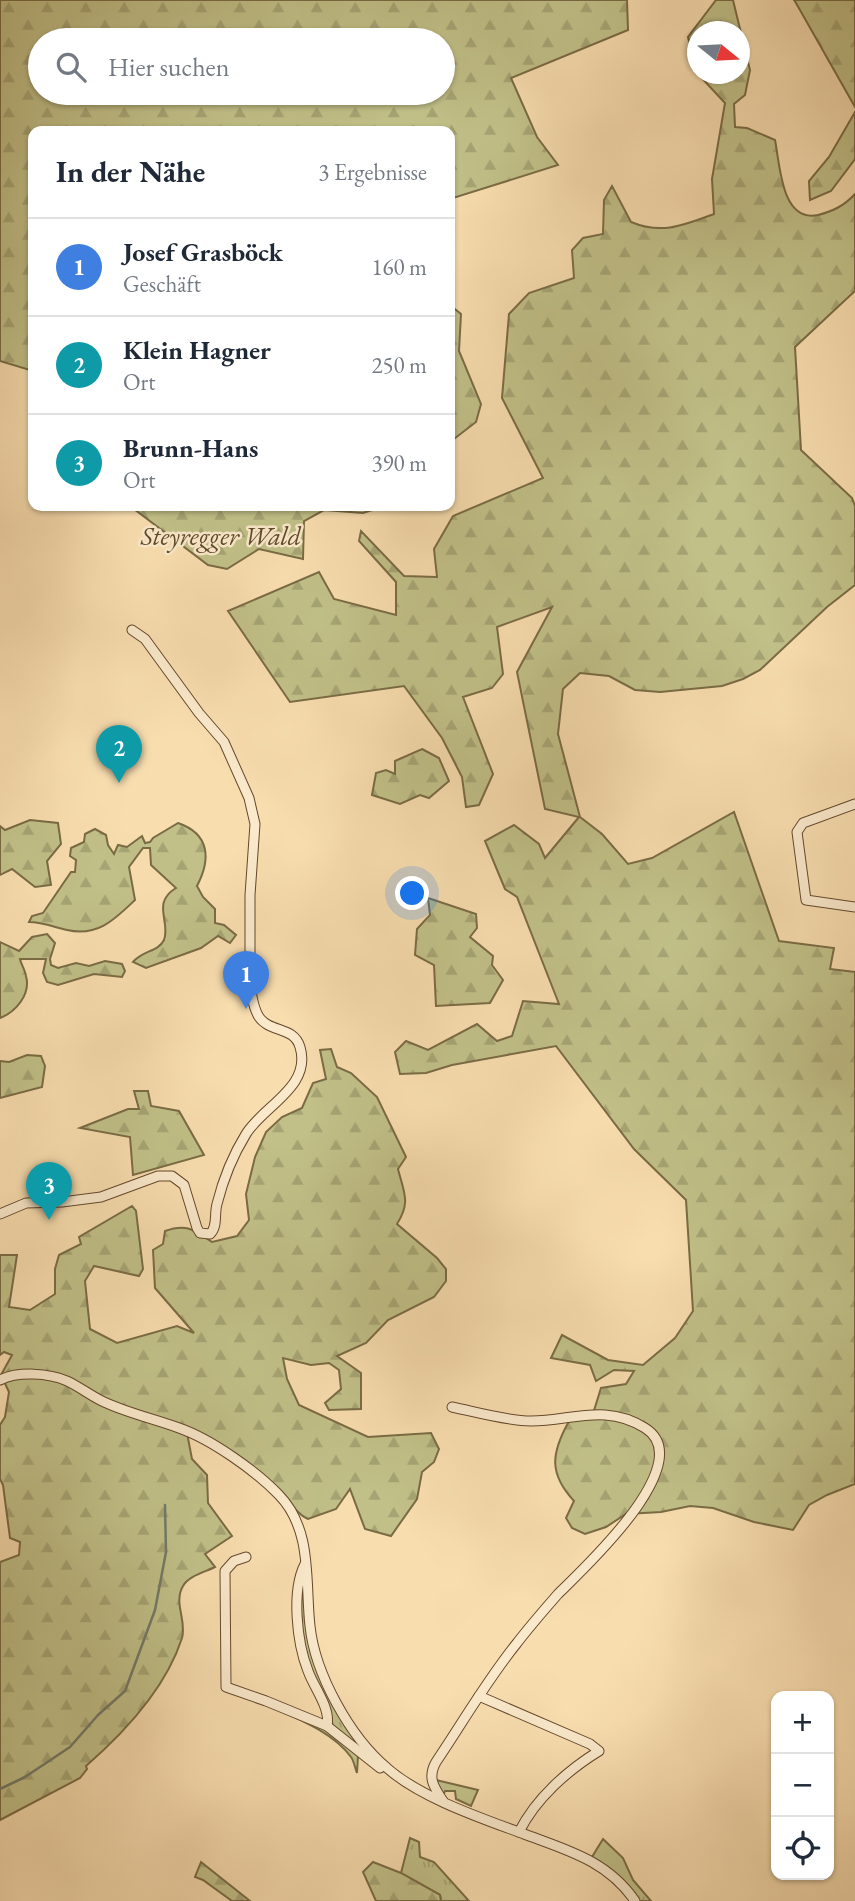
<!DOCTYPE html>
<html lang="de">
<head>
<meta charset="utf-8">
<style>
  body { margin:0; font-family:"EB Garamond",serif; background:#f6f6f7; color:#1f2937 }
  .controls { position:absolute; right:21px; bottom:21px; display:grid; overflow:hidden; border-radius:14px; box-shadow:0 2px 5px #0004 }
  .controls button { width:63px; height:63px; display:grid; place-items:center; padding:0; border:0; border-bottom:2px solid #e0e1e3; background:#fff; color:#1f2937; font:35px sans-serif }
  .compass { position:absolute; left:687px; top:21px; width:63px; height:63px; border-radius:50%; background:#fff; box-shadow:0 2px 5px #0004; rotate:108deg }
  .you { position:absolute; left:413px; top:894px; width:24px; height:24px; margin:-18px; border:5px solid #fff; border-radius:50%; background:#1a73e8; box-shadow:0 0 0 10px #1a73e833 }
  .badge { display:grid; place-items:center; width:46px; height:46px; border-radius:50%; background:#d93025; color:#fff; font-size:23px; font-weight:700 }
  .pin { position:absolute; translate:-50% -58px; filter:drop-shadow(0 2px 4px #0008) }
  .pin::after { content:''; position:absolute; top:37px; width:24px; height:21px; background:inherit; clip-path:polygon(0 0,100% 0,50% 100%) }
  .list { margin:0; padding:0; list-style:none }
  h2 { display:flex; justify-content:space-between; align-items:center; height:91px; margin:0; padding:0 28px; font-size:30px }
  h2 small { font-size:23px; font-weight:400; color:#747a83 }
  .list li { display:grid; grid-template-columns:46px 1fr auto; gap:21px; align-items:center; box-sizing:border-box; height:98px; padding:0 28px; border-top:2px solid #e0e1e3 }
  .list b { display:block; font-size:26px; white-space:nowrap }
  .list p { margin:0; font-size:23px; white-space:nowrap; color:#747a83 }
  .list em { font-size:23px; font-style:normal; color:#747a83 }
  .icon { flex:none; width:38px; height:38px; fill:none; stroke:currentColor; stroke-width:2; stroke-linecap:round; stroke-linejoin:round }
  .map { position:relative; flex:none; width:855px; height:1901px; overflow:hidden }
  .search { position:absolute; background:#fff; box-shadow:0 2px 5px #0004; left:28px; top:28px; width:427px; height:77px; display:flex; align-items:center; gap:18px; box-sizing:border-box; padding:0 24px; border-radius:38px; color:#747a83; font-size:26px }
  .panel { position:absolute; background:#fff; box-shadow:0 2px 5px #0004; left:28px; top:126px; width:427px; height:385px; border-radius:14px }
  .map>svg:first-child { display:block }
  .grass { fill:url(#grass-tufts); stroke:#7a6b44; stroke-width:2 }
  .forest { fill:url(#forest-firs); stroke:#7a6b44; stroke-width:2; fill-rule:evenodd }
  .garden { fill:#c1c088; stroke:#7a6b44; stroke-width:2 }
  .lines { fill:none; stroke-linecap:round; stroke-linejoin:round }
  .stream { stroke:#737968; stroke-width:2.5 }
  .minor-casing { stroke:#65482c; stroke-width:11 }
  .minor { stroke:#fae9cb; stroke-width:9 }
  .labels { text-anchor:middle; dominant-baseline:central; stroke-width:5; stroke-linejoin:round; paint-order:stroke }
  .park-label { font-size:26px; font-style:italic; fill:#5e4929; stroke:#fae9cb }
</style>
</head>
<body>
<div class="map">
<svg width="855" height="1901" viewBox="0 0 855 1901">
  <defs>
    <pattern id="grass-tufts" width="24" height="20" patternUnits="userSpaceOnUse" patternTransform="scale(1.75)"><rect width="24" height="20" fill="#c1c088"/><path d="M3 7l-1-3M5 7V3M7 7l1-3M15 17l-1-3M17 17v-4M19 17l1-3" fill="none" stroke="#a6a474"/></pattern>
    <pattern id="forest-firs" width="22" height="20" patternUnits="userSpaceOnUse" patternTransform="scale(1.75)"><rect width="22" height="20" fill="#c1c088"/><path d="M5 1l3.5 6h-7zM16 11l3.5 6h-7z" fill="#a6a474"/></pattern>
  </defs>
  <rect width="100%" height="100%" fill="#f8ddaf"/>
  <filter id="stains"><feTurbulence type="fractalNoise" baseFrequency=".00286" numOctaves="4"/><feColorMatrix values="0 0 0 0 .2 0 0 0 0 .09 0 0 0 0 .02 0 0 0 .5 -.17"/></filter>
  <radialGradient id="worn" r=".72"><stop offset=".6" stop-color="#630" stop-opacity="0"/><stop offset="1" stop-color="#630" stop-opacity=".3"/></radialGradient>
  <g class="grass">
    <polygon points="304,1570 306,1626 313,1659 378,1765 335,1730 308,1668 300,1618"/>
    <path d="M 270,1706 L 323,1727 L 358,1756 L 357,1773 C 355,1768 354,1761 351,1757 C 333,1732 296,1718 270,1706 Z"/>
    <polygon points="410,1838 419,1842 420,1857 434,1862 469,1901 441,1901 440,1895 401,1873"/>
    <path d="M 603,1839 L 623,1858 L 633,1880 L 651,1901 L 638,1901 C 625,1881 612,1869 592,1857 Z"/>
  </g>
  <g class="forest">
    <path d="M 0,0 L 627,0 L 628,30 L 511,78 L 537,137 L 558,165 L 450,199 L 450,131 L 33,131 L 33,371 L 0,361 ZM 40,40 L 443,40 L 443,93 L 40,93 Z"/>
    <path d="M 716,0 L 733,0 L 750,70 L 745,95 L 734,104 L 735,127 L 747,128 L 775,140 C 780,164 781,223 818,215 C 833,211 844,206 855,194 L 855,291 L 795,347 L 801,450 L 852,498 L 855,506 L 855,585 L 827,607 L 760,670 L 743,679 L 722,686 L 660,692 L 635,690 L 609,676 L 580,673 L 563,689 L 558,734 L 580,817 L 602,834 L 628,864 L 652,858 L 734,812 L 779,941 L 834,948 L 830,969 L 855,972 L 855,1484 L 827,1495 L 809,1505 L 793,1530 L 754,1522 L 713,1508 L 690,1506 L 661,1512 L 626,1514 L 606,1527 L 585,1534 L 572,1528 L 566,1518 L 574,1501 C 549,1474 551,1454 568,1423 L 566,1419 L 592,1417 L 601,1388 L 626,1384 L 634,1371 L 614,1370 L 596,1381 L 590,1365 L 551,1358 L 562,1335 L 608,1360 L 643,1365 L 675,1338 L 693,1311 L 686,1200 L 634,1149 L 556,1046 L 452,1065 L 426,1073 L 400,1074 L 395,1052 L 406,1041 L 428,1050 L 477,1024 L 497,1041 L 512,1036 L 523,1001 L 559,1004 L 517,897 L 505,889 L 485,841 L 514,825 L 539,844 L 545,858 L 579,817 L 545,809 L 517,672 L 552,607 L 497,627 L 503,674 L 492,688 L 463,697 L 493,774 L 479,805 L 466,807 L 462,777 L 442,738 L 404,686 L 290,702 L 228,611 L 319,572 L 334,599 L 396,615 L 396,582 L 359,541 L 361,531 L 404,576 L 437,577 L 434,549 L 453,516 L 543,478 L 502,398 L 509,314 L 529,293 L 574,278 L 572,250 L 583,238 L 603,234 L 604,200 L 612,186 L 631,222 C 662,235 684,225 714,214 L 712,179 L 725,103 L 698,74 L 740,74 L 740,32 L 698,32 L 697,73 L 688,37 Z"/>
    <polygon points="794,0 855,0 855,107 796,3"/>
    <polygon points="855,112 855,159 831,191 810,200 809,181 829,157"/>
    <polygon points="450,305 461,314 459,351 481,404 476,422 450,442"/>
    <polygon points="130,506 385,506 363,513 324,510 304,521 303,559 259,549 227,569 208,565"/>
    <polygon points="422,749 439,758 449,781 429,798 420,795 400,804 372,795 376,773 386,770 395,774 395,761"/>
    <polygon points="30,820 58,823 61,844 47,861 51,885 35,887 12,869 0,875 0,826 5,830"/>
    <path d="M 178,823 C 210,834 211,859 197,886 L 203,897 L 215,909 L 215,923 L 224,925 L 236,935 L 230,943 L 218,936 L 201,948 L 146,968 L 133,962 C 143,950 158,952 164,940 C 171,922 151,903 176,888 L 151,865 L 150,848 L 143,848 L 129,867 L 135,900 C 115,919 98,937 67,930 C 54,927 42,922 29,922 L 32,916 L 43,913 L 71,872 L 75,872 L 76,860 L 70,856 L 71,848 L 84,842 L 85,834 L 95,829 L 106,835 L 108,845 L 114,854 L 118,845 L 127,847 L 142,836 L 145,843 L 150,842 L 153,838 Z"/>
    <polygon points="428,898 476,914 477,928 470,937 493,956 492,965 503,980 490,1003 436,1006 434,965 415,955 417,929 430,915"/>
    <path d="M 47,934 L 55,943 L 50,959 L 51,965 L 58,968 L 76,963 L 89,966 L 105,961 L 122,964 L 125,971 L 122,977 L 94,974 L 58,985 L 47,982 L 43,973 L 46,959 L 20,959 C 21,964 25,970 26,976 C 31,994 16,1012 0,1018 L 0,942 L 19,951 L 32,937 Z"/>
    <path d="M 331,1049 L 337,1067 L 351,1073 L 377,1097 L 406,1157 L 398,1169 C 404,1193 411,1202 397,1224 L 437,1258 L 446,1269 L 446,1281 L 434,1297 L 388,1320 L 366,1343 L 337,1356 L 361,1373 L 361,1409 L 329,1410 L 325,1403 L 341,1389 L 339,1370 L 329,1363 L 311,1365 L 283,1358 L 287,1379 L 299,1405 L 368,1437 L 431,1433 L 439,1449 L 434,1462 L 422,1472 L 417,1499 L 391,1536 L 365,1529 L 350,1489 L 336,1509 L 308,1519 C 294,1513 290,1498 278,1488 C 251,1465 218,1442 186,1428 L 192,1459 L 207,1475 L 208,1503 L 232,1536 L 205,1554 L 215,1567 C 205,1572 188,1576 183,1586 C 173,1603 187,1620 182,1638 C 166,1688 125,1732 86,1766 L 87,1769 L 80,1778 L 0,1820 L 0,1562 L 19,1555 L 20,1542 L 10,1538 L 3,1485 L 0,1479 L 0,1425 L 5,1417 L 9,1392 L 1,1375 L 12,1355 L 4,1352 L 0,1355 L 0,1255 L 17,1255 L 9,1307 L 30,1310 L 55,1294 L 55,1269 L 59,1255 L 81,1244 L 79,1237 L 132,1206 L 136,1211 L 143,1269 L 139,1276 L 94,1266 L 85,1281 L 90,1329 L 117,1343 L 177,1326 L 194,1333 L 155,1288 L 153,1250 L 163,1244 L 165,1231 C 187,1223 194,1230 212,1242 L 237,1236 L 249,1220 L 246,1194 L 255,1157 L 266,1132 L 282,1117 L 302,1108 L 313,1083 L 326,1079 L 320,1050 Z"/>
    <polygon points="27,1055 41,1056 45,1066 42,1087 0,1098 0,1061 9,1062"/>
    <polygon points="134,1091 148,1091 151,1106 179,1111 204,1155 133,1175 130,1137 80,1128 128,1109 139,1109"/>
    <polygon points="201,1862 250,1901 232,1901 203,1880 195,1877"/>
    <polygon points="373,1862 401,1873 440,1895 441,1901 376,1901 363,1872"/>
  </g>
  <polygon class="garden" points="436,1780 478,1790 471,1806 456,1799 455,1791 445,1791 443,1796"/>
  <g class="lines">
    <polyline class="stream" points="0,1789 25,1777 70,1747 98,1715 125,1691 155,1610 166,1552 165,1505"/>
    <g class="minor-casing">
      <g id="minor">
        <polyline points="855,804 803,823 797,832 806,900 855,907"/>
        <path d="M 0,1214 L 26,1203 L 62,1202 L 101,1197 L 158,1176 L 172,1176 L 184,1185 L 197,1228 L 200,1233 L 210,1234 C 218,1227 214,1214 217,1204 C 223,1180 233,1155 246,1134 C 263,1106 312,1087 300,1047 C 294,1026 270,1033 259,1017 C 253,1008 252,996 250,986 L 250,895 L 255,824 L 249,798 L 224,742 L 199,713 L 145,639 L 132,630"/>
        <path d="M 0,1380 C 18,1371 49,1373 67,1381 C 80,1387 91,1396 104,1402 C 128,1413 154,1419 179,1428 C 211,1439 256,1471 279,1495 C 313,1530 305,1582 310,1626 C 315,1674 350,1737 387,1768 C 421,1798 481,1818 524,1834 C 567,1850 608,1861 635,1901"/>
        <polyline points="246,1557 234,1561 225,1571 226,1687 266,1701 327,1726 380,1768"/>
        <path d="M 305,1564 C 291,1591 297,1643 308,1671 C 314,1688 331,1708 327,1726"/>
        <path d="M 479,1696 L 590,1744 L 599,1751 C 568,1770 536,1798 519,1832"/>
        <path d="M 443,1801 C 434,1787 427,1778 436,1762 C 463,1722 487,1680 517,1643 C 530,1626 544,1610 558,1594 C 583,1569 700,1462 645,1428 C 606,1403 571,1421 531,1421 C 507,1421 476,1412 452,1407"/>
      </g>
    </g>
    <use href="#minor" class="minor"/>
  </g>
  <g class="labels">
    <g class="park-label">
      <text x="221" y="536">Steyregger Wald</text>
    </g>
  </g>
  <rect width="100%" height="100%" filter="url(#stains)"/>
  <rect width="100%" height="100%" fill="url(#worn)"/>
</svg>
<div class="controls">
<button>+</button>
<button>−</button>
<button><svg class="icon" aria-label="locate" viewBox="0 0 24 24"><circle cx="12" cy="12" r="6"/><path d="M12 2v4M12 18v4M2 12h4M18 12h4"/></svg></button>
</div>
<svg class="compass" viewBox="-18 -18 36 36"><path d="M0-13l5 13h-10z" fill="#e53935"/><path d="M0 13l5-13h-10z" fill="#747a83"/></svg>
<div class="you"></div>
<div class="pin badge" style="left:246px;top:1009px;background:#3f7fe0">1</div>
<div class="pin badge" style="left:119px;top:783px;background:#0f9aa8">2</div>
<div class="pin badge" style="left:49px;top:1220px;background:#0f9aa8">3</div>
<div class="search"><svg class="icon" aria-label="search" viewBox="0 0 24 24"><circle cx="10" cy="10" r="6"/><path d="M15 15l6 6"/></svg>Hier suchen</div>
<section class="panel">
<h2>In der Nähe<small>3 Ergebnisse</small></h2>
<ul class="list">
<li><span class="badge" style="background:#3f7fe0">1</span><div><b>Josef Grasböck</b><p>Geschäft</p></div><em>160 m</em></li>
<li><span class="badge" style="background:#0f9aa8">2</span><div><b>Klein Hagner</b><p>Ort</p></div><em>250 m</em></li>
<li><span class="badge" style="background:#0f9aa8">3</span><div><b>Brunn-Hans</b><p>Ort</p></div><em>390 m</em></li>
</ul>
</section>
</div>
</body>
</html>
